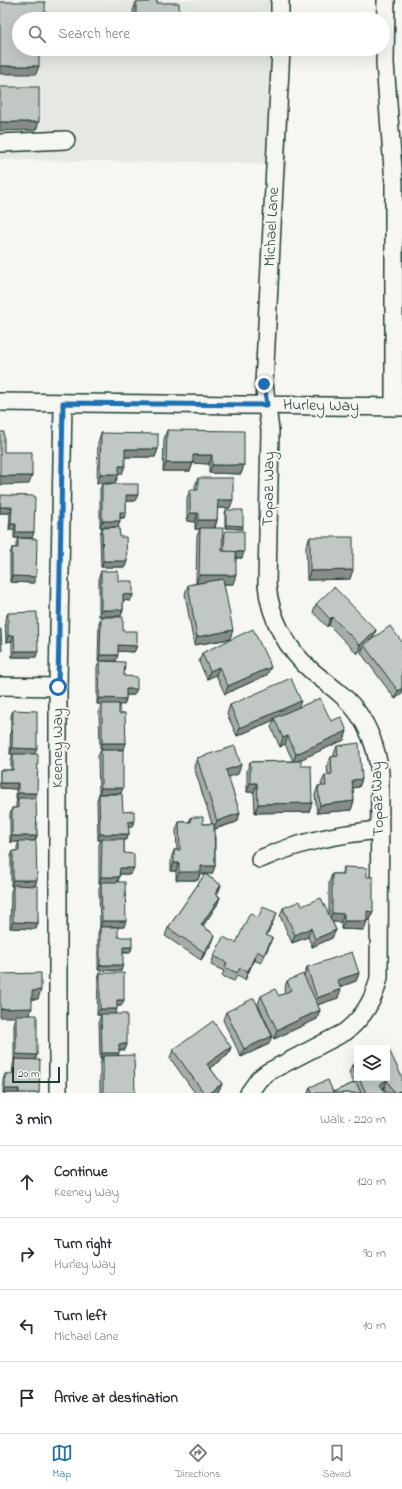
<!DOCTYPE html>
<html lang="en">
<head>
<meta charset="utf-8">
<style>
  body { margin:0; font-family:"Indie Flower",sans-serif; background:#f7f7f7; color:#2b2b33 }
  .controls { position:absolute; right:12px; bottom:12px; display:grid; overflow:hidden; border-radius:0px; box-shadow:0 4px 16px #0002 }
  .controls button { width:36px; height:36px; display:grid; place-items:center; padding:0; border:0; border-bottom:1px solid #e1e1e2; background:#fff; color:#2b2b33; font:20px sans-serif }
  .scale { position:absolute; left:12px; bottom:10px; width:48px; box-sizing:border-box; padding-left:4px; border:2px solid #1f3d34; border-top:0; font-size:11px; line-height:14px; white-space:nowrap; color:#1f3d34; -webkit-text-stroke:3px #f6f6f2; paint-order:stroke }
  .stop { position:absolute; width:12px; height:12px; margin:-9px; border:3px solid #1f6fb2; border-radius:50%; background:#fff }
  .stop.end { background:#1f6fb2; border-color:#fff; box-shadow:0 1px 4px #0008 }
  .list { margin:0; padding:0; list-style:none }
  h2 { display:flex; justify-content:space-between; align-items:center; height:52px; margin:0; padding:0 16px; font-size:17px }
  h2 small { font-size:13px; font-weight:400; color:#7c7c81 }
  .list li { display:grid; grid-template-columns:26px 1fr auto; gap:12px; align-items:center; box-sizing:border-box; height:72px; padding:0 16px; border-top:1px solid #e1e1e2 }
  .list b { display:block; font-size:15px; white-space:nowrap }
  .list p { margin:0; font-size:13px; white-space:nowrap; color:#7c7c81 }
  .list em { font-size:13px; font-style:normal; color:#7c7c81 }
  .icon { flex:none; width:22px; height:22px; fill:none; stroke:currentColor; stroke-width:2; stroke-linecap:round; stroke-linejoin:round }
  .map { position:relative; flex:none; width:402px; height:1093px; overflow:hidden }
  .search { position:absolute; background:#fff; box-shadow:0 4px 16px #0002; left:12px; right:12px; top:12px; height:44px; display:flex; align-items:center; gap:10px; box-sizing:border-box; padding:0 14px; border-radius:22px; color:#7c7c81; font-size:15px }
  .sheet { height:340px; background:#fff }
  nav { display:flex; justify-content:space-around; align-items:center; box-sizing:border-box; height:56px; border-top:1px solid #e1e1e2; background:#fff; font-size:11px; color:#7c7c81 }
  nav a { display:grid; justify-items:center; gap:2px }
  nav .on { color:#1f6fb2 }
  .map>svg:first-child { display:block }
  .built { fill:#e6e8e4 }
  .lines { fill:none; stroke-linecap:round; stroke-linejoin:round }
  .minor-casing { stroke:#1f3d34; stroke-width:20 }
  .minor { stroke:#f6f6f2; stroke-width:17 }
  .wall { fill:#a6aca8; stroke:#1f3d34 }
  .shaded-wall { fill:#878c88; stroke:#1f3d34 }
  .building { fill:#c1c8c3; stroke:#1f3d34 }
  .route { stroke:#1f6fb2; stroke-width:5 }
  .labels { text-anchor:middle; dominant-baseline:central; stroke-width:4; stroke-linejoin:round; paint-order:stroke }
  .street-label { font-size:16px; fill:#1f3d34; stroke:#f6f6f2 }
</style>
</head>
<body>
<div class="map">
<svg width="402" height="1093" viewBox="0 0 402 1093">
  <rect width="100%" height="100%" fill="#f6f6f2"/>
  <filter id="ink" filterUnits="userSpaceOnUse"><feTurbulence type="fractalNoise" baseFrequency=".025" numOctaves="2"/><feDisplacementMap in="SourceGraphic" scale="8" xChannelSelector="R" yChannelSelector="G"/><feConvolveMatrix kernelMatrix="1 2 1 2 8 2 1 2 1" color-interpolation-filters="sRGB"/></filter>
  <g filter="url(#ink)">
    <polygon class="built" points="0,0 289,0 289,19 19,19 19,49 289,49 287,169 252,163 0,160"/>
    <g class="lines">
      <g class="minor-casing">
        <g id="minor">
          <polyline points="280,0 280,19"/>
          <polyline points="386,0 385,63 394,183 394,407"/>
          <polyline points="0,143 66,140"/>
          <polyline points="0,402 402,407"/>
          <polyline points="0,686 58,687"/>
          <path d="M 260,859 C 300,842 336,834 380,830"/>
          <polyline points="58,1093 58,687 63,403"/>
          <path d="M 249,1093 L 259,1079 L 268,1072 L 345,1032 C 363,1018 374,1000 379,978 L 380,773 C 377,752 371,731 358,713 C 346,696 329,685 313,672 C 287,650 270,618 267,585 L 270,430 L 264,384 L 281,49"/>
        </g>
      </g>
      <use href="#minor" class="minor"/>
    </g>
    <g class="wall">
      <polygon points="146,0 157,0 157,3 179,19 133,19 133,11 136,2 146,2"/>
      <polygon points="167,430 244,465 241,474 209,473 209,464 193,463 190,471 163,471 164,439"/>
      <polygon points="101,433 158,449 155,457 125,457 122,474 119,474 115,483 97,483 98,442"/>
      <polygon points="198,478 230,508 217,508 217,520 215,528 223,537 225,531 242,558 236,558 233,584 224,584 230,639 194,645 185,594 188,585 199,583 196,583 197,536 200,529 195,529 195,522 187,521 187,498 190,490 195,490 195,486"/>
      <polygon points="102,484 135,501 126,501 126,512 124,518 120,518 118,527 120,537 127,561 125,567 101,567 100,534 102,528 117,527 100,527 100,489"/>
      <polygon points="1,495 34,532 32,538 14,538 14,530 9,530 10,513 0,513 0,497"/>
      <polygon points="226,510 242,529 225,528 225,513"/>
      <polygon points="310,537 350,579 307,580 306,546"/>
      <polygon points="18,538 36,577 34,583 10,582 10,554 12,548 16,548 16,544"/>
      <polygon points="101,571 118,581 133,595 130,601 123,600 123,610 121,616 99,616 99,577"/>
      <polygon points="316,604 376,630 373,638 402,642 402,694 395,699 361,653 363,648 357,654 329,625 327,627 313,612"/>
      <polygon points="8,613 36,657 12,657 12,641 6,642 5,619"/>
      <polygon points="101,617 123,631 137,646 134,652 118,651 116,661 98,661 99,623"/>
      <polygon points="202,653 267,675 225,694 216,675 207,679 199,662"/>
      <polygon points="100,661 124,676 134,695 126,695 126,699 124,705 119,704 119,714 126,743 124,749 100,749 99,710 102,704 107,704 97,704 97,667"/>
      <polygon points="230,705 299,707 331,721 347,731 344,740 297,761 301,766 309,812 255,813 254,792 247,792 247,770 250,762 293,761 285,744 280,747 271,727 274,720 237,736 227,714"/>
      <polygon points="13,710 35,754 35,798 37,836 35,841 37,880 35,886 38,923 36,929 10,928 11,891 13,886 11,886 11,856 13,851 17,851 17,847 19,842 10,842 10,814 12,808 16,808 16,804 17,799 16,799 16,789 0,788 0,770 11,770 11,760 13,754 10,754 11,716"/>
      <polygon points="337,746 362,779 359,787 353,788 354,801 351,810 317,813 315,795 318,786 322,786 321,784 325,775 328,775 327,766 331,757 334,757 334,754"/>
      <polygon points="101,750 121,793 99,794 98,756"/>
      <polygon points="197,758 238,774 228,777 240,813 237,822 215,829 215,866 212,874 205,874 221,885 217,895 220,897 217,905 203,926 215,935 212,943 201,960 165,936 168,928 205,874 200,874 198,880 176,880 176,871 171,871 171,859 174,850 177,850 176,830 179,822 189,822 191,817 203,824 212,824 194,767"/>
      <polygon points="99,794 123,812 132,827 128,827 129,834 126,840 124,840 124,853 131,874 120,874 118,882 124,927 102,927 132,947 130,953 123,953 121,971 98,970 98,933 100,927 99,888 101,883 99,883 99,844 101,840 98,840 97,800"/>
      <polygon points="344,867 367,877 373,912 370,920 367,920 364,930 341,929 341,922 332,922 336,930 332,938 312,947 308,937 292,943 280,916 283,908 302,906 329,914 329,883 332,874 341,874"/>
      <polygon points="277,913 267,935 269,946 261,963 254,960 245,980 237,976 234,981 222,976 224,971 211,965 214,956 236,943 258,918"/>
      <polygon points="307,967 359,973 356,981 340,987 338,998 317,1005 320,1010 317,1019 274,1039 258,1004 261,996 279,996 285,993 284,990 287,981 304,976"/>
      <polygon points="100,973 124,1000 121,1006 117,1006 115,1014 127,1044 125,1050 119,1050 118,1055 135,1093 100,1093 100,1064 102,1059 100,1059 99,1020 101,1015 97,1015 98,979"/>
      <polygon points="0,974 38,999 32,999 30,1015 37,1055 35,1060 39,1093 3,1093 3,1080 5,1074 12,1074 13,1065 14,1060 14,1021 16,1017"/>
      <polygon points="226,1012 269,1044 241,1057 223,1020"/>
      <polygon points="231,1047 228,1055 210,1068 222,1084 218,1092 218,1093 195,1093 170,1058 173,1050"/>
      <polygon points="357,1063 357,1078 387,1078 402,1093 387,1093 384,1088 383,1089 385,1093 308,1093 310,1087 333,1092 354,1083 349,1073 352,1065"/>
    </g>
    <g class="shaded-wall">
      <polygon points="0,66 39,66 36,74 0,74"/>
      <polygon points="0,122 39,122 36,130 0,131"/>
      <polygon points="125,449 158,449 155,457 122,457"/>
      <polygon points="193,455 212,455 209,464 190,463"/>
      <polygon points="166,463 193,463 190,471 163,471"/>
      <polygon points="212,465 244,465 241,474 209,473"/>
      <polygon points="119,466 125,466 122,474 116,474"/>
      <polygon points="100,474 119,474 115,483 97,483"/>
      <polygon points="0,476 32,476 29,484 0,485"/>
      <polygon points="126,495 138,495 135,501 124,501"/>
      <polygon points="218,500 233,500 230,508 215,508"/>
      <polygon points="0,507 12,507 10,513 0,513"/>
      <polygon points="120,512 126,512 124,518 118,517"/>
      <polygon points="190,513 198,513 195,522 187,521"/>
      <polygon points="198,520 217,520 214,529 195,529"/>
      <polygon points="102,521 120,521 118,527 100,527"/>
      <polygon points="11,524 16,524 14,530 9,530"/>
      <polygon points="226,525 243,526 242,529 225,528"/>
      <polygon points="16,532 34,532 32,538 14,538"/>
      <polygon points="224,552 244,552 242,558 222,557"/>
      <polygon points="103,561 127,561 125,567 101,567"/>
      <polygon points="353,570 350,579 307,580 310,571"/>
      <polygon points="199,575 236,575 233,584 196,583"/>
      <polygon points="12,576 36,577 34,583 10,582"/>
      <polygon points="123,594 133,595 130,601 121,600"/>
      <polygon points="101,610 123,610 121,616 99,616"/>
      <polygon points="332,617 329,625 327,627 330,619"/>
      <polygon points="233,630 230,639 194,645 197,637"/>
      <polygon points="376,630 373,638 364,645 363,648 357,654 360,645"/>
      <polygon points="14,635 12,641 6,642 8,636"/>
      <polygon points="118,645 137,646 134,652 116,651"/>
      <polygon points="15,651 38,651 36,657 12,657"/>
      <polygon points="100,655 118,655 116,661 98,661"/>
      <polygon points="219,667 216,675 207,679 210,671"/>
      <polygon points="271,667 267,675 225,694 228,686"/>
      <polygon points="402,688 402,694 395,699 398,691"/>
      <polygon points="126,689 137,689 134,695 124,695"/>
      <polygon points="99,698 126,699 124,705 97,704"/>
      <polygon points="301,701 298,709 274,718 274,720 237,736 240,728"/>
      <polygon points="347,731 344,740 293,763 296,754"/>
      <polygon points="288,736 285,744 280,747 283,738"/>
      <polygon points="102,743 126,743 124,749 100,749"/>
      <polygon points="12,748 37,749 34,755 10,754"/>
      <polygon points="241,765 238,774 223,779 226,770"/>
      <polygon points="362,779 359,787 349,788 352,780"/>
      <polygon points="0,783 18,783 16,789 0,788"/>
      <polygon points="250,783 257,783 254,792 247,792"/>
      <polygon points="101,788 123,788 121,793 99,794"/>
      <polygon points="18,793 37,793 35,799 16,799"/>
      <polygon points="354,801 351,810 317,813 320,805"/>
      <polygon points="312,803 309,812 255,813 258,804"/>
      <polygon points="240,813 237,822 213,829 217,821"/>
      <polygon points="134,821 132,827 126,828 128,822"/>
      <polygon points="100,834 129,834 126,840 102,840 102,839 101,840 98,840"/>
      <polygon points="12,836 37,836 34,842 10,842"/>
      <polygon points="174,863 179,863 176,871 171,871"/>
      <polygon points="201,866 215,866 212,874 200,874 198,880 176,880 179,872"/>
      <polygon points="120,868 134,868 131,874 118,874"/>
      <polygon points="101,877 119,877 117,883 99,883"/>
      <polygon points="13,880 37,880 35,886 11,886"/>
      <polygon points="221,885 218,893 212,902 215,894"/>
      <polygon points="220,897 217,905 198,933 201,925"/>
      <polygon points="367,911 373,912 370,920 364,920"/>
      <polygon points="332,913 344,914 341,922 329,922"/>
      <polygon points="102,921 126,921 124,927 100,927"/>
      <polygon points="344,921 367,921 364,930 341,929"/>
      <polygon points="13,922 38,923 36,929 10,928"/>
      <polygon points="311,928 308,937 292,943 295,935"/>
      <polygon points="336,930 332,938 312,947 315,939"/>
      <polygon points="215,935 212,943 201,960 204,952"/>
      <polygon points="272,938 269,946 261,963 264,955"/>
      <polygon points="123,947 132,947 130,953 121,952"/>
      <polygon points="257,951 254,960 245,980 248,971"/>
      <polygon points="100,965 123,965 121,971 98,970"/>
      <polygon points="359,973 356,981 334,989 337,980"/>
      <polygon points="341,989 338,998 314,1006 317,998"/>
      <polygon points="41,990 38,999 29,999 32,991"/>
      <polygon points="117,1000 124,1000 121,1006 115,1006"/>
      <polygon points="32,1008 29,1017 16,1015 16,1017 0,1017 0,1009"/>
      <polygon points="100,1009 117,1009 115,1015 97,1015"/>
      <polygon points="320,1010 317,1019 274,1039 277,1030"/>
      <polygon points="272,1036 269,1044 241,1057 244,1049"/>
      <polygon points="119,1044 127,1044 125,1050 117,1050"/>
      <polygon points="231,1047 228,1055 204,1072 207,1064"/>
      <polygon points="102,1053 119,1053 117,1059 103,1056 102,1059 100,1059"/>
      <polygon points="16,1054 37,1055 35,1061 15,1059 14,1060"/>
      <polygon points="387,1080 384,1088 377,1092 380,1084"/>
      <polygon points="222,1084 218,1092 218,1093 209,1093"/>
      <polygon points="5,1089 19,1089 18,1093 3,1093"/>
      <polygon points="402,1090 402,1093 395,1093"/>
    </g>
    <g class="building">
      <polygon points="149,0 157,0 157,3 179,3 179,19 136,19 136,2 149,2"/>
      <polygon points="0,2 45,2 45,19 19,19 19,49 39,49 39,66 0,66"/>
      <rect x="0" y="87" width="39" height="35"/>
      <polygon points="167,430 244,431 244,465 212,465 212,455 193,455 193,463 166,463"/>
      <polygon points="0,432 4,432 4,452 32,452 32,476 0,476"/>
      <polygon points="101,433 158,434 158,449 125,449 125,466 119,466 119,474 100,474"/>
      <polygon points="198,478 233,478 233,500 218,500 217,520 198,520 198,513 190,513 190,490 198,490"/>
      <polygon points="102,484 138,484 138,495 126,495 126,512 120,512 120,521 102,521"/>
      <polygon points="1,495 35,496 34,532 16,532 16,524 11,524 12,507 0,507"/>
      <polygon points="226,510 243,510 243,526 226,525"/>
      <polygon points="119,527 120,537 126,537 127,561 103,561 102,528"/>
      <polygon points="200,528 223,528 222,551 236,551 236,575 199,575"/>
      <polygon points="225,531 244,531 244,552 224,551"/>
      <polygon points="310,537 353,537 353,570 310,571"/>
      <polygon points="18,538 37,539 36,577 12,576 12,548 18,548"/>
      <polygon points="101,571 118,571 118,581 133,581 133,595 123,594 123,610 101,610"/>
      <polygon points="223,579 233,630 197,637 188,585"/>
      <polygon points="334,587 376,630 360,645 332,617 330,619 316,604"/>
      <polygon points="37,612 38,651 15,651 14,635 8,636 8,613"/>
      <polygon points="101,617 123,617 123,631 137,631 137,646 118,645 118,655 100,655"/>
      <polygon points="390,626 402,642 402,688 398,691 364,645"/>
      <polygon points="0,629 1,629 2,651 0,651"/>
      <polygon points="253,629 271,667 228,686 219,667 210,671 202,653"/>
      <polygon points="100,661 125,662 124,676 137,677 137,689 126,689 126,699 99,698"/>
      <polygon points="291,678 301,701 240,728 230,705"/>
      <polygon points="320,698 331,721 341,717 347,731 296,754 288,736 283,738 274,718"/>
      <polygon points="102,704 119,704 119,714 125,713 126,743 102,743"/>
      <polygon points="13,710 37,711 37,749 12,748"/>
      <polygon points="359,743 362,779 352,780 354,801 320,805 318,786 326,786 325,775 332,774 331,757 338,756 337,746"/>
      <polygon points="235,746 241,765 226,770 240,813 217,821 197,758"/>
      <rect x="101" y="750" width="22" height="38"/>
      <polygon points="13,754 38,754 37,793 18,793 18,783 0,783 0,770 13,770"/>
      <polygon points="301,761 301,766 311,766 312,803 258,804 257,783 250,783 250,762"/>
      <polygon points="99,794 122,794 123,812 134,811 134,821 128,822 129,834 100,834"/>
      <polygon points="18,798 36,798 37,836 12,836 12,808 18,808"/>
      <polygon points="191,817 203,817 203,824 214,824 215,866 201,866 201,872 179,872 179,863 174,863 174,850 180,850 179,822 191,822"/>
      <polygon points="102,839 124,839 124,853 134,854 134,868 120,868 119,877 101,877"/>
      <polygon points="19,841 36,841 37,880 13,880 13,851 19,851"/>
      <polygon points="344,867 367,868 367,877 373,877 373,912 367,911 367,921 344,921 344,914 332,913 332,874 344,874"/>
      <polygon points="205,874 221,885 215,894 220,897 201,925 215,935 204,952 168,928"/>
      <polygon points="101,882 125,882 126,921 102,921"/>
      <polygon points="13,885 38,886 38,923 13,922"/>
      <polygon points="321,898 336,930 315,939 311,928 295,935 283,908 300,901 302,906"/>
      <polygon points="263,907 277,913 266,935 272,938 264,955 257,951 248,971 240,968 237,973 225,967 227,963 214,956 223,937 236,943 250,913 258,918"/>
      <polygon points="100,927 118,927 118,937 132,937 132,947 123,947 123,965 100,965"/>
      <polygon points="352,952 359,973 337,980 341,989 317,998 307,967"/>
      <polygon points="41,973 41,990 32,991 32,1008 0,1009 0,974"/>
      <polygon points="100,973 124,973 124,1000 117,1000 117,1009 100,1009"/>
      <polygon points="303,974 320,1010 277,1030 261,996 275,989 279,996 291,990 287,981"/>
      <polygon points="254,998 272,1036 244,1049 226,1012"/>
      <polygon points="101,1014 127,1014 127,1044 119,1044 119,1053 102,1053"/>
      <polygon points="16,1015 37,1015 37,1055 16,1054"/>
      <polygon points="213,1021 231,1047 207,1064 222,1084 209,1093 204,1093 173,1050"/>
      <polygon points="387,1048 388,1048 402,1077 402,1090 395,1093 394,1093 387,1080 380,1084 385,1093 366,1093 359,1078 387,1078"/>
      <polygon points="134,1055 135,1093 103,1093 103,1056"/>
      <polygon points="15,1059 40,1060 39,1093 19,1093 19,1089 5,1089 5,1074 14,1074"/>
      <polygon points="357,1063 357,1075 352,1065"/>
      <polygon points="328,1080 333,1092 356,1082 361,1093 313,1093 310,1087"/>
    </g>
  </g>
  <g class="lines" filter="url(#ink)">
    <polyline class="route" points="58,687 63,403 267,405 264,384"/>
  </g>
  <g class="labels">
    <g class="street-label">
      <text transform="translate(272 227) rotate(-87)">Michael Lane</text>
      <text transform="translate(321 406) rotate(1)">Hurley Way</text>
      <text transform="translate(269 489) rotate(-89)">Topaz Way</text>
      <text transform="translate(58 748) rotate(-90)">Keeney Way</text>
      <text transform="translate(378 799) rotate(-92)">Topaz Way</text>
    </g>
  </g>
</svg>
<div class="controls">
<button><svg class="icon" aria-label="layers" viewBox="0 0 24 24"><path d="M12 4l9 5-9 5-9-5zM3 14l9 5 9-5"/></svg></button>
</div>
<div class="scale">20 m</div>
<div class="stop" style="left:58px;top:687px"></div>
<div class="stop end" style="left:264px;top:384px"></div>
<div class="search"><svg class="icon" aria-label="search" viewBox="0 0 24 24"><circle cx="10" cy="10" r="6"/><path d="M15 15l6 6"/></svg>Search here</div>
</div>
<section class="sheet">
<h2>3 min<small>Walk · 220 m</small></h2>
<ul class="list">
<li><svg class="icon" aria-label="ahead" viewBox="0 0 24 24"><path d="M12 20V5M6 11l6-6 6 6"/></svg><div><b>Continue</b><p>Keeney Way</p></div><em>120 m</em></li>
<li><svg class="icon" aria-label="right" viewBox="0 0 24 24"><path d="M7 20v-9h11M14 6l5 5-5 5"/></svg><div><b>Turn right</b><p>Hurley Way</p></div><em>90 m</em></li>
<li><svg class="icon" aria-label="left" viewBox="0 0 24 24"><path d="M17 20v-9H6M10 6l-5 5 5 5"/></svg><div><b>Turn left</b><p>Michael Lane</p></div><em>10 m</em></li>
<li><svg class="icon" aria-label="arrive" viewBox="0 0 24 24"><path d="M6 21V4h12l-3 4 3 4H6"/></svg><div><b>Arrive at destination</b></div></li>
</ul>
</section>
<nav>
<a class="on"><svg class="icon" aria-label="map" viewBox="0 0 24 24"><path d="M3 6l6-2 6 2 6-2v14l-6 2-6-2-6 2zM9 4v14M15 6v14"/></svg>Map</a>
<a><svg class="icon" aria-label="directions" viewBox="0 0 24 24"><path d="M12 3l9 9-9 9-9-9zM9 14v-3h6M13 9l2 2-2 2"/></svg>Directions</a>
<a><svg class="icon" aria-label="saved" viewBox="0 0 24 24"><path d="M7 4h10v16l-5-4-5 4z"/></svg>Saved</a>
</nav>
</body>
</html>
